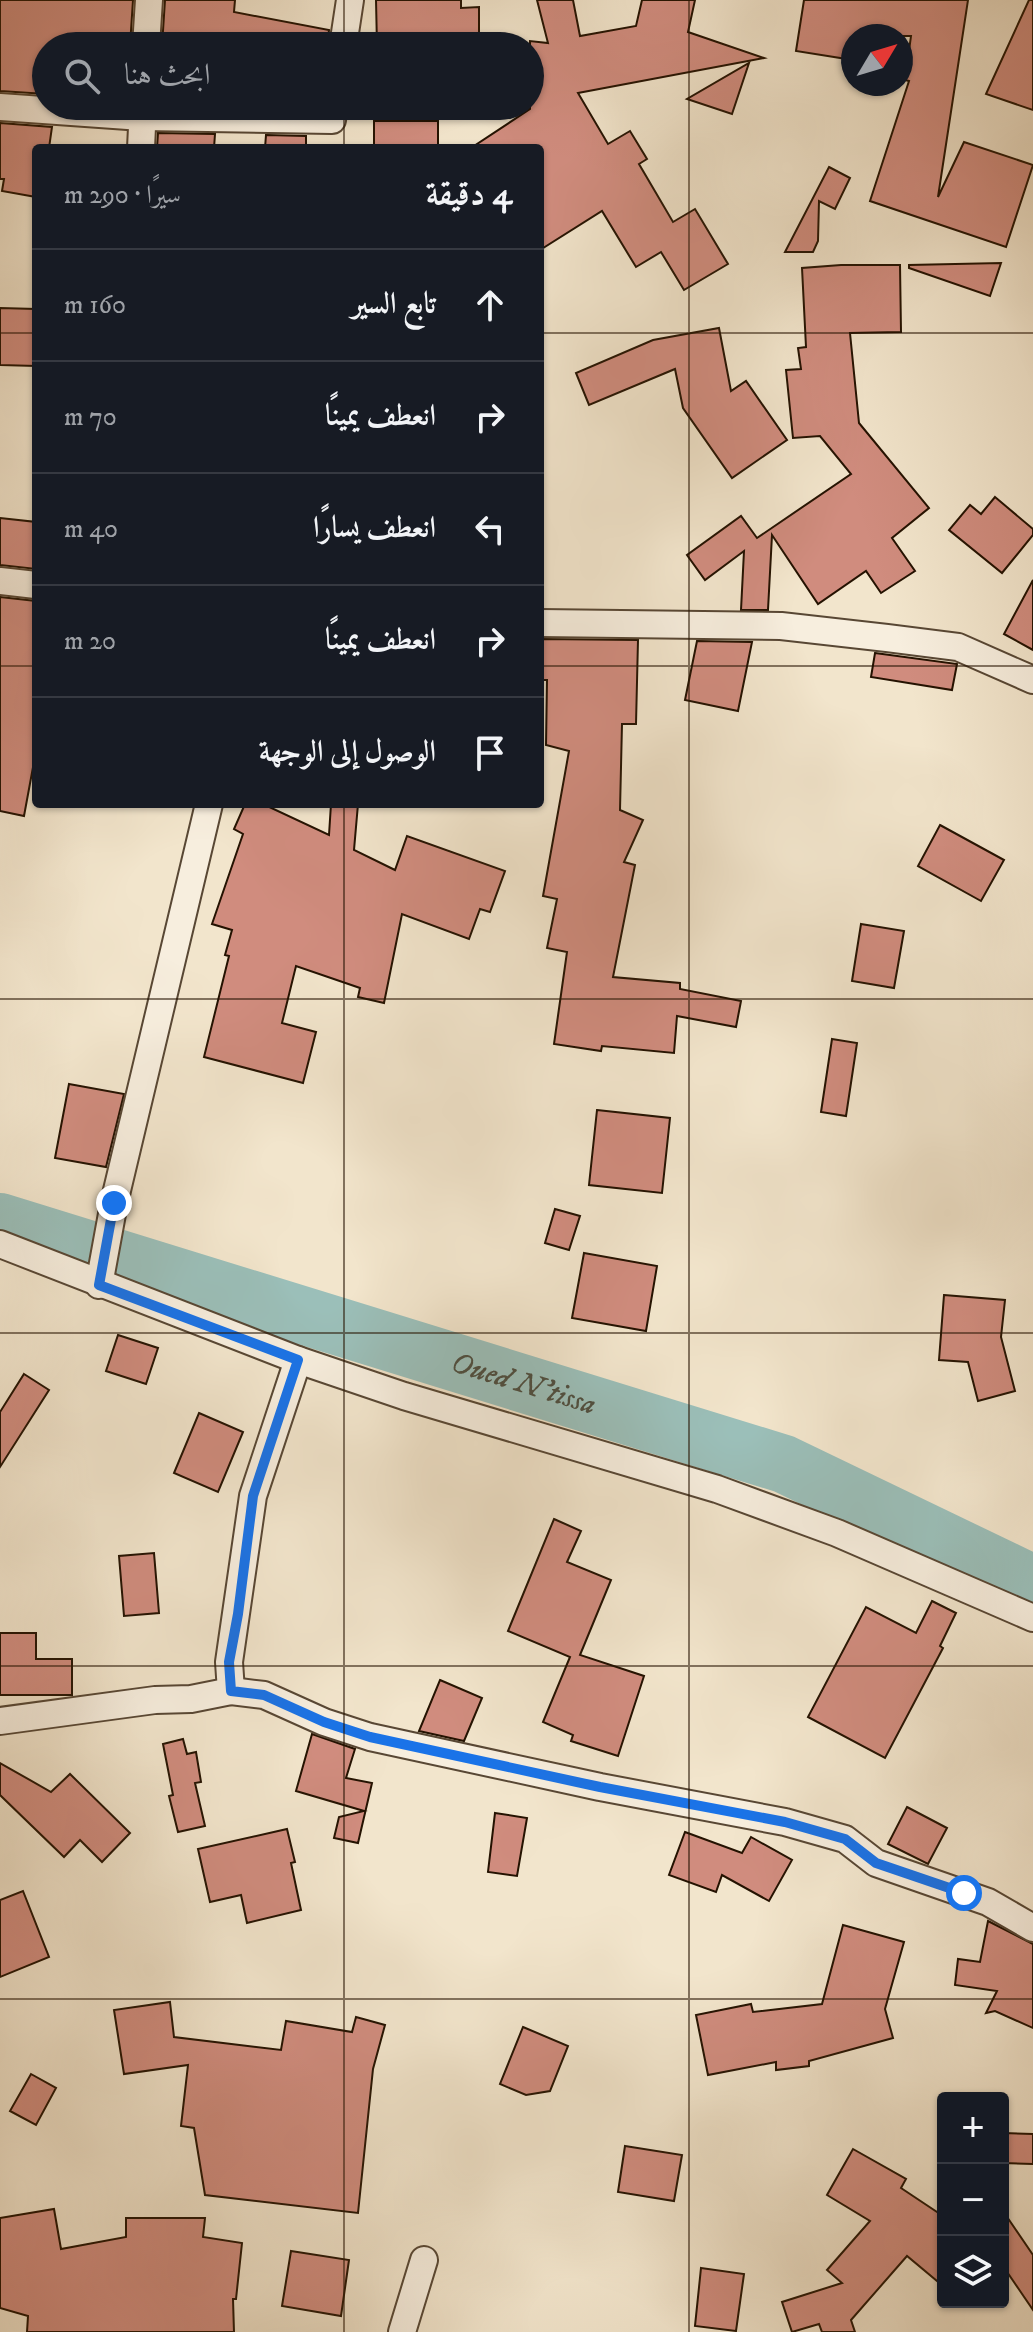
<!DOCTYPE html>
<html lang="ar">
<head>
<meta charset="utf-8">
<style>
  body { margin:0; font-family:"IM FELL DW Pica",Amiri,serif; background:#242831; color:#f1f3f6; direction:rtl }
  .controls { position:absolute; right:24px; bottom:24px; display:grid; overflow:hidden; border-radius:8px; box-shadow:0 2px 6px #0004 }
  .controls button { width:72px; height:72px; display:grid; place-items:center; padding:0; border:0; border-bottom:2px solid #363941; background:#171b24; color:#f1f3f6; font:40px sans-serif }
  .compass { position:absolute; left:841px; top:24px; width:72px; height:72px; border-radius:50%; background:#171b24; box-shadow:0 2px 6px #0004; rotate:52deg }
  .stop { position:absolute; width:24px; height:24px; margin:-18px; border:6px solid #1a73e8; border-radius:50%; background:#fff }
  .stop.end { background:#1a73e8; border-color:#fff; box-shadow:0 2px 8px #0008 }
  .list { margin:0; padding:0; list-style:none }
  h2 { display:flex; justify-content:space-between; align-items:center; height:104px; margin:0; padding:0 32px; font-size:34px }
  h2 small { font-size:26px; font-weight:400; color:#9ea1a6 }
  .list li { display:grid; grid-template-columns:52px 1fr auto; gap:24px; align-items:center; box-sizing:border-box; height:112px; padding:0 32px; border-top:2px solid #363941 }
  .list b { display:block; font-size:30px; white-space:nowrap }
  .list em { font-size:26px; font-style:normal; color:#9ea1a6 }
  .icon { flex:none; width:44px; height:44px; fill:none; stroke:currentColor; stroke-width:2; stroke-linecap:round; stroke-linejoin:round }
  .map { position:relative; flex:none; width:1033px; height:2332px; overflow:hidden; direction:ltr }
  .search { position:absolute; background:#171b24; box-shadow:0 2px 6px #0004; left:32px; top:32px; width:512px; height:88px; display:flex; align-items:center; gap:20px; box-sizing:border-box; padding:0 28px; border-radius:44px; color:#9ea1a6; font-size:30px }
  .panel { position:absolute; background:#171b24; box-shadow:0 2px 6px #0004; left:32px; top:144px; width:512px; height:664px; border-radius:8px; direction:rtl }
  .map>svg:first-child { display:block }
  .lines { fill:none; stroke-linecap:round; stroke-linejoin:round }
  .river { stroke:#9bbfb9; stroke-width:58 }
  .building { fill:#d08c7e; stroke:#241201; stroke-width:2 }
  .street-casing { stroke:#584734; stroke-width:30 }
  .street { stroke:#f7eede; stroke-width:26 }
  .route { stroke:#1a73e8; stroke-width:10 }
  .grid { fill:none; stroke:#241201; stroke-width:2; stroke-opacity:0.55 }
  .labels { text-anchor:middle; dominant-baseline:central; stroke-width:8; stroke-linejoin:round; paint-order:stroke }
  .water-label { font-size:30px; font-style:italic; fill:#4e4f41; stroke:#f7eede }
</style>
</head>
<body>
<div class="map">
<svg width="1033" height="2332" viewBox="0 0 1033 2332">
  <rect width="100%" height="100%" fill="#f2e5cc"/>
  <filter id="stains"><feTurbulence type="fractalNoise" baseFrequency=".0025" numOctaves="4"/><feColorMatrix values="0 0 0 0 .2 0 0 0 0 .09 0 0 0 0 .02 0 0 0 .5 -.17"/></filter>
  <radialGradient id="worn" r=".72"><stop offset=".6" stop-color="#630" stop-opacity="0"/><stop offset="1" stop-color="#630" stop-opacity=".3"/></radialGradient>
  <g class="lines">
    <path class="river" id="s1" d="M 0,1222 L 784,1464 L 1033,1584"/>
  </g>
  <g class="building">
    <polygon points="0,0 133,0 130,46 46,46 46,94 0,91"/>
    <polygon points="165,0 235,0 234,12 329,30 327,46 162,46"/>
    <polygon points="376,0 461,0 461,8 479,7 479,46 377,46"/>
    <polygon points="537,0 573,0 580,36 636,26 642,0 695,0 688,32 764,58 578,93 608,144 630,131 647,159 639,164 673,222 695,209 728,264 684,290 661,252 636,267 602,211 540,250 540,148 471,148 530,109 530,41 548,43"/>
    <polygon points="804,0 968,0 938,197 964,142 1033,165 1006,247 870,201 909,81 905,80 911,36 853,36 853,60 796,51"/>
    <polygon points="1029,0 1033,0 1033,110 986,94"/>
    <polygon points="749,63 732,114 687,99"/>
    <rect x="374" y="121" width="64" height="27"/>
    <polygon points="0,123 52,127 49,148 36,148 36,197 2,191 4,179 0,179"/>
    <polygon points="158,133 215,134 214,148 157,148"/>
    <polygon points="266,135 306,136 306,148 265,148"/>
    <polygon points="829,167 850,178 835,209 819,201 818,241 813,252 785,252"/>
    <polygon points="1001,263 990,296 909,268 909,265"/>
    <polygon points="841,265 900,265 901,332 850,333 859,423 929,508 892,538 915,571 881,593 866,571 818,604 772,535 768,610 741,610 744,551 705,580 687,555 741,516 757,538 851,474 820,436 793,438 786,370 801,369 798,348 806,347 802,268"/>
    <polygon points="0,308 36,309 36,366 0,365"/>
    <polygon points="719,328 731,391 746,381 787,440 732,478 683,408 675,369 589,405 576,373 653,340"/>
    <polygon points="995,497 1033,529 1033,535 1002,573 949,530 970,505 981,514"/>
    <polygon points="0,518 36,522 36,569 0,565"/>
    <polygon points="1033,580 1033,650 1004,634"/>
    <polygon points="0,597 36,601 36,751 24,816 0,811"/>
    <polygon points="540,639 638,640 636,724 622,724 620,810 643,820 624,862 635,865 613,977 680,983 680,989 741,1001 736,1027 677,1016 674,1053 602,1046 601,1051 554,1044 567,952 547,948 557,899 543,896 569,751 546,745 547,680 540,680"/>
    <polygon points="697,641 752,642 738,711 685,700"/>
    <polygon points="875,653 957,664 952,690 871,677"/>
    <polygon points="245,804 263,804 329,835 331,804 358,804 354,850 395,870 407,836 505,871 490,912 480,909 469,939 402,914 384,1003 358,997 360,988 296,966 282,1023 316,1032 303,1083 204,1057 229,956 225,955 232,930 212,924 243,834 234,829"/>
    <polygon points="940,825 1004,860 981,901 918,866"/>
    <polygon points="861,924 904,931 894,988 852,981"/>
    <polygon points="832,1039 857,1043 846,1116 821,1112"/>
    <polygon points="69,1084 124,1094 106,1167 55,1158"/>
    <polygon points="597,1110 670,1118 662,1193 589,1185"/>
    <polygon points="555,1209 580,1216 569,1250 545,1243"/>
    <polygon points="584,1253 657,1266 646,1331 572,1318"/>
    <polygon points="944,1295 1005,1300 1001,1337 1015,1391 978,1401 968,1362 939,1360"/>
    <polygon points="118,1335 158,1348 146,1384 106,1371"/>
    <polygon points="24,1374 49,1390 0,1467 0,1412"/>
    <polygon points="199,1413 243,1432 218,1492 174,1473"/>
    <polygon points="554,1519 581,1531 567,1562 611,1580 580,1655 644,1676 618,1756 571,1741 573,1735 543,1722 570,1657 508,1631"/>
    <polygon points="154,1553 159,1613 124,1616 119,1556"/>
    <polygon points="932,1601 956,1613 940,1646 943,1648 885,1758 808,1717 866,1607 916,1633"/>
    <polygon points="0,1633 36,1633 36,1659 72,1659 72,1695 0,1695"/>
    <polygon points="440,1680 482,1698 464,1741 419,1731"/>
    <polygon points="312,1734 355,1749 346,1778 372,1783 358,1843 334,1838 339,1817 364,1811 296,1791"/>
    <polygon points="183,1739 187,1754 196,1752 201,1782 195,1783 205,1826 178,1832 169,1796 173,1795 163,1744"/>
    <polygon points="0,1763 51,1792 70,1774 130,1833 102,1862 80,1840 64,1857 0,1795"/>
    <polygon points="907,1807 947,1828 928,1864 888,1844"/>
    <polygon points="495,1813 527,1818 517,1876 488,1872"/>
    <polygon points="287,1829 295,1862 291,1863 301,1910 247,1923 241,1895 210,1902 198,1849"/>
    <polygon points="685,1832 742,1853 751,1837 792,1860 769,1901 722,1875 716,1892 669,1875"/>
    <polygon points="23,1891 49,1957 0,1977 0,1900"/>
    <polygon points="988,1921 1033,1944 1033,2028 995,2011 986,2013 997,1991 955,1985 958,1959 980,1962"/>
    <polygon points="843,1925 904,1942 885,2009 893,2038 809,2061 809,2066 776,2070 776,2062 708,2075 696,2015 751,2004 753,2012 822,2004"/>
    <polygon points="170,2002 174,2037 281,2050 286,2021 352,2032 356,2017 385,2025 373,2069 358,2213 205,2195 194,2128 181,2126 188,2065 124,2074 114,2010"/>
    <polygon points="523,2027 568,2046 550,2091 526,2095 500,2084"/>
    <polygon points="31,2074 56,2088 36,2125 10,2111"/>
    <polygon points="1003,2133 1033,2134 1033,2164 1003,2163"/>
    <polygon points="625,2146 682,2155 674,2201 618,2192"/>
    <polygon points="853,2149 906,2179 901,2188 943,2216 943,2286 907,2256 851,2320 855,2332 822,2332 819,2324 792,2332 782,2302 842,2283 827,2270 870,2221 827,2195"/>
    <polygon points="54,2209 61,2249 126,2237 126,2218 205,2218 203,2237 242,2243 236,2299 233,2299 234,2332 27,2332 28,2316 0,2308 0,2218"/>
    <polygon points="1003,2211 1033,2255 1033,2310 1003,2266"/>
    <polygon points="291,2251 349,2260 341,2316 282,2306"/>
    <polygon points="701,2268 744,2274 736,2331 695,2326"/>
  </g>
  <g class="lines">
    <g class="street-casing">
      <g id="street">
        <polyline points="146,46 149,0"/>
        <polyline points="343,46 350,0"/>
        <polyline points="0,107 142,117 332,120 334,106"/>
        <polyline points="141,148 143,106"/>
        <polyline points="0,581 36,585"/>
        <polyline points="540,623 781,626 887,638 958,647 1033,680"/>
        <polyline points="0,1244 298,1360 404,1396 717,1489 837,1533 1033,1618"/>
        <polyline points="99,1285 114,1203 209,804"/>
        <polyline points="231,1691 264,1695 324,1722 370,1737 600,1787 785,1822 845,1839 876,1863 988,1902 1033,1928"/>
        <polyline points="0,1721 155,1700 191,1699 231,1691 229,1662 253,1496 298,1360"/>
        <polyline points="402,2332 424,2260"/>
      </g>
    </g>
    <use href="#street" class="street"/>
  </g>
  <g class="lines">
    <polyline class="route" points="114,1203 99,1285 298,1360 253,1496 238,1614 229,1662 231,1691 264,1695 324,1722 370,1737 600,1787 785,1822 845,1839 876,1863 964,1893"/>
  </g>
  <path class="grid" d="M 344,0 L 344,46M 689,0 L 689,2332M 344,106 L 344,148M 0,333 L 36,333M 540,333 L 1033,333M 0,666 L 36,666M 540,666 L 1033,666M 344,804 L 344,2332M 0,999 L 1033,999M 0,1333 L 1033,1333M 0,1666 L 1033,1666M 0,1999 L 1033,1999"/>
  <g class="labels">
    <g class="water-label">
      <text stroke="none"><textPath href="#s1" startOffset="548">Oued N'tissa</textPath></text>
    </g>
  </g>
  <rect width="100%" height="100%" filter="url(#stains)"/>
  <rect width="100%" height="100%" fill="url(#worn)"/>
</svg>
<div class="controls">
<button>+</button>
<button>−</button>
<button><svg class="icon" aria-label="layers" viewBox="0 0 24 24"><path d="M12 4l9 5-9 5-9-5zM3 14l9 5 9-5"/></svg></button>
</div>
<svg class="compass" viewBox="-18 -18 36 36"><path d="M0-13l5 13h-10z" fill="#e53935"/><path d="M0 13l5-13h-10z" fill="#9ea1a6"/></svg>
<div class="stop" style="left:964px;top:1893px"></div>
<div class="stop end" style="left:114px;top:1203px"></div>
<div class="search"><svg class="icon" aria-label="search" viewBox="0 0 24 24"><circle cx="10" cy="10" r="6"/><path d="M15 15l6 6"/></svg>ابحث هنا</div>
<section class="panel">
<h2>4 دقيقة<small>سيرًا · 290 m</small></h2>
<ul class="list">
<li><svg class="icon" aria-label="ahead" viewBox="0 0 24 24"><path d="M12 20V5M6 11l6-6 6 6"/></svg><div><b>تابع السير</b></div><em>160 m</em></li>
<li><svg class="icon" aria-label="right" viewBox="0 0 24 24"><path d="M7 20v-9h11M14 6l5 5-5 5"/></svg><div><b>انعطف يمينًا</b></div><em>70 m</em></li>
<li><svg class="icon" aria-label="left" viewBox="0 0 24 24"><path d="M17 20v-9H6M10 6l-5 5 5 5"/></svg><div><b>انعطف يسارًا</b></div><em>40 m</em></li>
<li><svg class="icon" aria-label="right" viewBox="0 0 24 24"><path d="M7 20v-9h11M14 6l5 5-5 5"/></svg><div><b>انعطف يمينًا</b></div><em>20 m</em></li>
<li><svg class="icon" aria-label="arrive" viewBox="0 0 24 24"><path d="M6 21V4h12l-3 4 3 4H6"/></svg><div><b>الوصول إلى الوجهة</b></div></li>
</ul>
</section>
</div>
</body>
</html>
